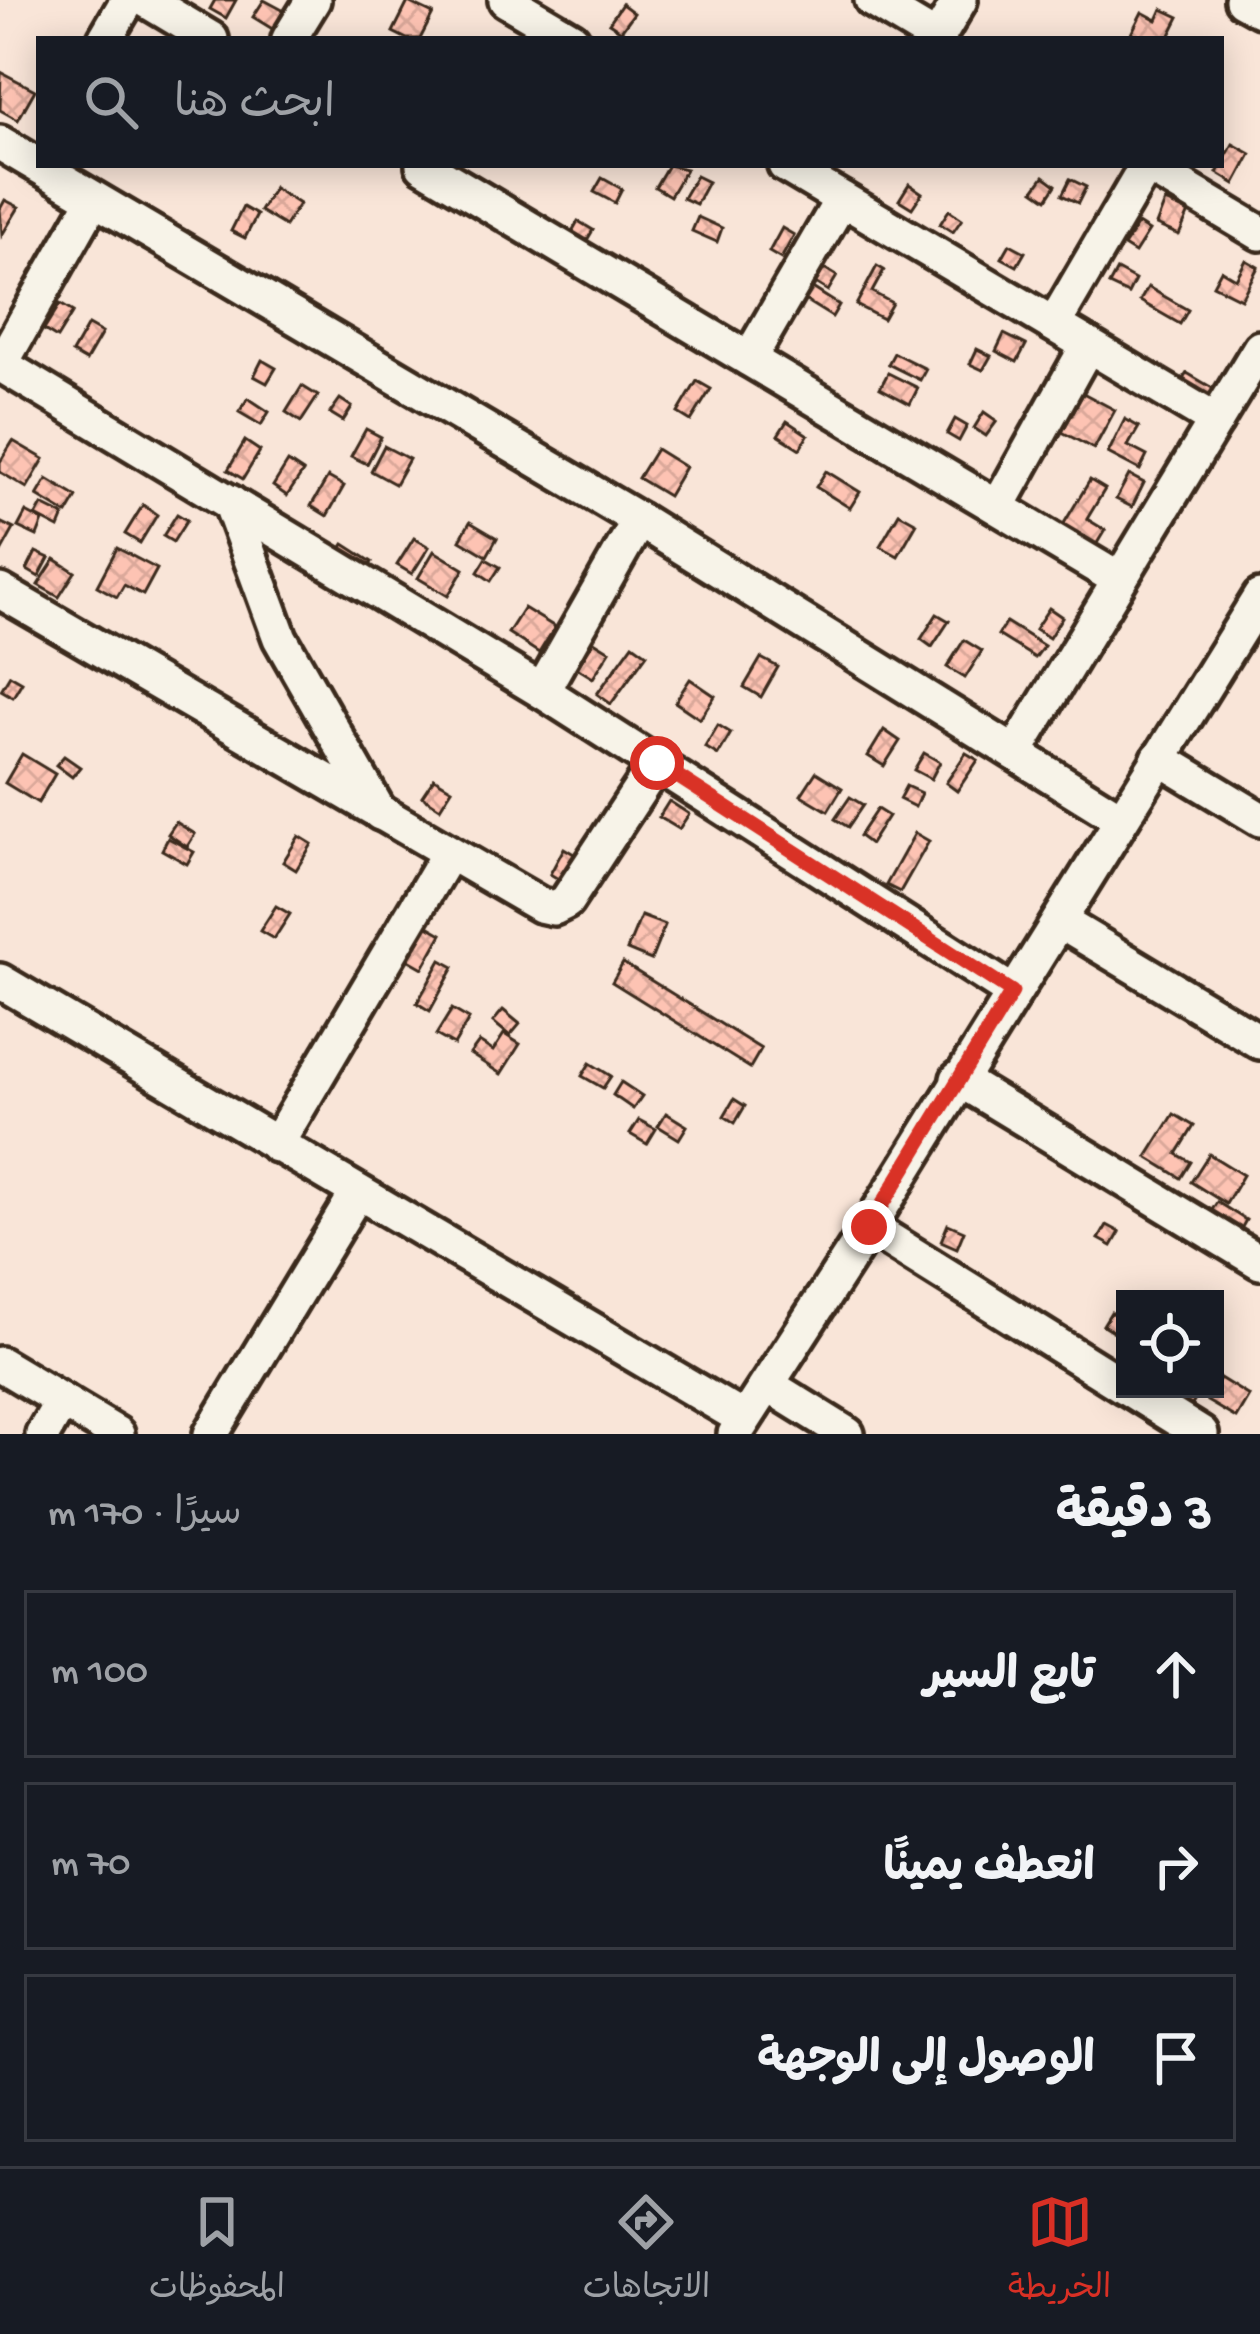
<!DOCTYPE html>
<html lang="ar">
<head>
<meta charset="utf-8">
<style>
  body { margin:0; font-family:"Gochi Hand","Playpen Sans Arabic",sans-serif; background:#20242c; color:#f1f3f6; direction:rtl }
  .controls { position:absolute; right:36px; bottom:36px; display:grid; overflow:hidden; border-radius:0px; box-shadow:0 6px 30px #0003 }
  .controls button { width:108px; height:108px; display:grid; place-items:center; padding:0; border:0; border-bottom:3px solid #363941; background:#171b24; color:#f1f3f6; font:60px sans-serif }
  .stop { position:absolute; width:36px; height:36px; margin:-27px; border:9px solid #d93025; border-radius:50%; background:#fff }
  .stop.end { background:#d93025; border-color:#fff; box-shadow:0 3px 12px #0008 }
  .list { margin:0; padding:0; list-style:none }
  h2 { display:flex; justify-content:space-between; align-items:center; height:156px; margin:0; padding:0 48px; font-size:51px }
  h2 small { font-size:39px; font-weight:400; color:#9ea1a6 }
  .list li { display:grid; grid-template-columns:78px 1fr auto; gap:36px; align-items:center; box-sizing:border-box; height:168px; margin:0 24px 24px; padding:0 24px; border:3px solid #363941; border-radius:0px }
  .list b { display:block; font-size:45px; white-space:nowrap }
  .list em { font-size:39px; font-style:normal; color:#9ea1a6 }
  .icon { flex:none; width:66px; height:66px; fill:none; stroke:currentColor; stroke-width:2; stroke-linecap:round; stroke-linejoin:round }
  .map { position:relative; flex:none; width:1260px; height:1434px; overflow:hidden; direction:ltr }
  .search { position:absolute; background:#171b24; box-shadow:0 6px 30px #0003; left:36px; right:36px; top:36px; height:132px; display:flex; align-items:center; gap:30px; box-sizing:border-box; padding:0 42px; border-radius:0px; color:#9ea1a6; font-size:45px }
  .sheet { height:732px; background:#171b24 }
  nav { display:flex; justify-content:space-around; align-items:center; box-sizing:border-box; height:168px; border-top:3px solid #363941; background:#171b24; font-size:33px; color:#9ea1a6 }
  nav a { display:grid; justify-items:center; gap:6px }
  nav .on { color:#d93025 }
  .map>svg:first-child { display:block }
  .building { fill:url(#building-cross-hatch); stroke:#3b2a1e; stroke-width:3 }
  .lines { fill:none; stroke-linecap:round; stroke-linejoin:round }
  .minor-casing { stroke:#3b2a1e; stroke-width:42 }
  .minor { stroke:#f7f3e8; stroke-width:33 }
  .route { stroke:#d93025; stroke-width:15 }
</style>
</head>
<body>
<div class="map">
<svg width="1260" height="1434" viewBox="0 0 1260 1434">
  <defs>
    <pattern id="building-cross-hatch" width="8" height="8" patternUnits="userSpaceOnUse" patternTransform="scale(3)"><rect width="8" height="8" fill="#fdc3b3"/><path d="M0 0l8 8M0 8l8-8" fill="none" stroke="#daa89a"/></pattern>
  </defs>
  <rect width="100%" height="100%" fill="#f9e5d8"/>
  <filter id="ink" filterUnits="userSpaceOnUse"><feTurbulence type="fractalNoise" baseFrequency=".00833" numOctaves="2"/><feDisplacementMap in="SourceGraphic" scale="24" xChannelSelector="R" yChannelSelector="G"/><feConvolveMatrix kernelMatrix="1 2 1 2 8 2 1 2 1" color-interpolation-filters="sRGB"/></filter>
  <g filter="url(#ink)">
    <g class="building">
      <polygon points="215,0 236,0 226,18 210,9"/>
      <polygon points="264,0 290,14 279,33 253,17"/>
      <polygon points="408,2 433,14 420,39 407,39 393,32"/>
      <polygon points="622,4 634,13 621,31 609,23"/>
      <polygon points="1162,9 1179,17 1168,39 1130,36 1142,12 1157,20"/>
      <polygon points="1,72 35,90 18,120 0,110"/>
      <polygon points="1233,144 1251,154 1235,184 1217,173"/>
      <polygon points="668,165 686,169 670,196 655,187"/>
      <polygon points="696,176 708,182 696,204 683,198"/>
      <polygon points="1044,176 1056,185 1047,199 1034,190"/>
      <polygon points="602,178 622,189 615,203 594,192"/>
      <polygon points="1070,179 1086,187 1078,203 1062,195"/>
      <polygon points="909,184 922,193 912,208 899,200"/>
      <polygon points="274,188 299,204 285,226 260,211"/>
      <polygon points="5,200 19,207 2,235 0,209"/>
      <polygon points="1165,202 1189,212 1179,235 1156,225"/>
      <polygon points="243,207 257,215 245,238 231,231"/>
      <polygon points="949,210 962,219 953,232 940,224"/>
      <polygon points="698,217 722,228 717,242 692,231"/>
      <polygon points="578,221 593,230 580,252 565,244"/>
      <polygon points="1138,224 1149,231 1135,253 1124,246"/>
      <polygon points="782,228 794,235 781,259 769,252"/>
      <polygon points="1010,244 1025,252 1017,266 1002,258"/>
      <polygon points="1246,260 1258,267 1241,299 1213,285 1221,270 1236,279"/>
      <polygon points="877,266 884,270 872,292 892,303 883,319 856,305"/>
      <polygon points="824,268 837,276 828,291 815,283"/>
      <polygon points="1117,270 1135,280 1128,294 1109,285"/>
      <polygon points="811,287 839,305 832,317 803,299"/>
      <polygon points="1148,287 1188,310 1180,324 1140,301"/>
      <polygon points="60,304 73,312 57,338 44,330"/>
      <polygon points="88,325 102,333 86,361 72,353"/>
      <polygon points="1004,334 1026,345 1017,362 996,351"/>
      <polygon points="977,349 991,356 983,370 970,364"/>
      <polygon points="894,353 926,369 920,380 888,364"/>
      <polygon points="262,360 276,368 267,383 254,376"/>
      <polygon points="888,373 918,388 910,404 880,388"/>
      <polygon points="1187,373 1214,389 1201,410 1174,393"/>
      <polygon points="697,381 711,389 691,421 678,413"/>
      <polygon points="302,386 318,396 301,422 286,412"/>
      <polygon points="1083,393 1115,410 1094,449 1062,432"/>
      <polygon points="248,398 269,412 261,425 239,412"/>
      <polygon points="340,399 352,407 343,421 330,413"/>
      <polygon points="984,412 997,421 986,436 974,428"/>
      <polygon points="955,419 967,426 959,441 947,434"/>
      <polygon points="1125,419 1139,427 1128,446 1147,456 1140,470 1108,453"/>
      <polygon points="787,421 808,435 800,449 778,435"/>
      <polygon points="366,429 381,437 367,464 351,456"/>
      <polygon points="13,441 44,459 27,488 0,472 0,462"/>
      <polygon points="245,441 260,451 243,479 228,470"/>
      <polygon points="384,446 409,459 395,484 371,471"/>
      <polygon points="656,449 685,467 668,496 638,478"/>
      <polygon points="288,462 303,472 287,496 273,486"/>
      <polygon points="826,471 860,492 850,508 816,487"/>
      <polygon points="1129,475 1144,483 1132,507 1116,499"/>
      <polygon points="328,477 344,486 327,516 311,506"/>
      <polygon points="47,479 77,497 67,514 37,496"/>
      <polygon points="1090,480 1105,489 1087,519 1105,530 1093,550 1060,530"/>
      <polygon points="42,505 64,516 59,528 36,516"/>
      <polygon points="143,505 157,515 140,543 125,534"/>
      <polygon points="26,512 43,521 37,536 18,527"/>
      <polygon points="899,513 917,523 898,556 880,546"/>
      <polygon points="177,514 187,520 173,542 163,536"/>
      <polygon points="0,522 14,529 0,554"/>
      <polygon points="470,522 497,538 487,556 460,540"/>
      <polygon points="414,538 429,547 412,574 397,565"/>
      <polygon points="344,544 372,562 363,577 334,560"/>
      <polygon points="117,548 157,569 143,595 124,585 117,597 97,586"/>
      <polygon points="434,551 464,569 448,596 418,578"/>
      <polygon points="36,552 49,558 39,577 27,570"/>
      <polygon points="55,559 75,572 59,597 38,585"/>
      <polygon points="486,559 500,567 491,581 478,572"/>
      <polygon points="524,608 555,627 539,653 508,633"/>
      <polygon points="1049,608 1062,617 1049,638 1035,629"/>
      <polygon points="937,614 949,621 932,647 921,639"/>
      <polygon points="1006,622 1044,646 1035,658 998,635"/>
      <polygon points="964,640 982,651 965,678 947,667"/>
      <polygon points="594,641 610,651 593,678 577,668"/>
      <polygon points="633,644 647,654 611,704 597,694"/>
      <polygon points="761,658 778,667 761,697 744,687"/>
      <polygon points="10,675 22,682 13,697 1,690"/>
      <polygon points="690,679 715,696 700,719 675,702"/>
      <polygon points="718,725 731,733 718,755 705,747"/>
      <polygon points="884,730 900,741 884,766 868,756"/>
      <polygon points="924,753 940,762 931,779 914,770"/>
      <polygon points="966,753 978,760 957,791 946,783"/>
      <polygon points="22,754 55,774 38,803 5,783"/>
      <polygon points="64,756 80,767 72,777 56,765"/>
      <polygon points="816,772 842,788 828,811 801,795"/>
      <polygon points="434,778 452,789 440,808 422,796"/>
      <polygon points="906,786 921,793 915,807 899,799"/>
      <polygon points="850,797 863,805 848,827 835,819"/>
      <polygon points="669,801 689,814 679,829 659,817"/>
      <polygon points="877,809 888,816 870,844 859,836"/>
      <polygon points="176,822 195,834 187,847 168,834"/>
      <polygon points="915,833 929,841 900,892 886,885"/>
      <polygon points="299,836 312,844 296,870 283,862"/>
      <polygon points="168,838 194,852 187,864 162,850"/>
      <polygon points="564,848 579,857 565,883 550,874"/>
      <polygon points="276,906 290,914 274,939 260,931"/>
      <polygon points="641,916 665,925 651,960 627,950"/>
      <polygon points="421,922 442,934 423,968 402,956"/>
      <polygon points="441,960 454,967 430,1011 417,1003"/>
      <polygon points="623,963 761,1049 750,1068 612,982"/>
      <polygon points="452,1009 469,1019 454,1045 436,1035"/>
      <polygon points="503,1010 520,1024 510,1036 493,1022"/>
      <polygon points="504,1034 520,1044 501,1074 470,1054 479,1042 493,1051"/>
      <polygon points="590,1063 611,1076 603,1088 582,1076"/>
      <polygon points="621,1082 642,1096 633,1109 613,1095"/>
      <polygon points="734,1099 745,1106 735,1123 724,1116"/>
      <polygon points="666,1113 687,1126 679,1139 658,1126"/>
      <polygon points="1174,1114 1194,1126 1177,1154 1191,1162 1181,1178 1147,1157"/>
      <polygon points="639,1120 656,1129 647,1144 630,1134"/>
      <polygon points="1209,1154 1243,1175 1226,1204 1191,1182"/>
      <polygon points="1217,1202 1246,1220 1237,1236 1207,1218"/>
      <polygon points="948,1224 964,1231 957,1248 941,1241"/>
      <polygon points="1107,1225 1120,1232 1112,1246 1099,1239"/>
      <polygon points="1111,1312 1125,1321 1119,1335 1103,1325"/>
      <polygon points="1220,1378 1249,1396 1236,1418 1207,1401"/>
      <polygon points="1179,1389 1202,1389 1185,1416 1168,1405"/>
    </g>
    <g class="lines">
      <g class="minor-casing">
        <g id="minor">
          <polyline points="146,0 211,39"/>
          <polyline points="506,0 572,39"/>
          <polyline points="872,0 937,39 960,0"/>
          <polyline points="1242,0 1260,10"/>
          <polyline points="105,39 128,0"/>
          <polyline points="289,39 313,0"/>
          <polyline points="0,143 639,520 1121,819"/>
          <polyline points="423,165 1118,579"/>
          <polyline points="785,165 1216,421"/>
          <polyline points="1146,165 1260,233"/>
          <polyline points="1054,324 1147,165"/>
          <polyline points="749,359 842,199"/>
          <polyline points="0,364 542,691 1012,992"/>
          <polyline points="1,364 94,199"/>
          <polyline points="230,502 280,638 380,813"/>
          <polyline points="998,507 1088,345"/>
          <polyline points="0,591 540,905 554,908 566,902 657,763"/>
          <polyline points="542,691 639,520"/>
          <polyline points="1016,751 1260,348"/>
          <polyline points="1159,758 1260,819"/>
          <polyline points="1059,921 1260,1042"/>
          <polyline points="0,981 744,1419"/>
          <polyline points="958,1079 1260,1262"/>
          <polyline points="276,1145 448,854"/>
          <polyline points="869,1227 1125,1387"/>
          <polyline points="0,1364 117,1434"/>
          <polyline points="768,1385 847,1434"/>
          <polyline points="1129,1389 1201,1434"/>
          <polyline points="43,1434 62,1401"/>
          <polyline points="211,1434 357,1193"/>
          <polyline points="735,1434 869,1227 1260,597"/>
        </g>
      </g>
      <use href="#minor" class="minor"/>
    </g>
  </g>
  <g class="lines" filter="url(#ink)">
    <polyline class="route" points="657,763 1012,992 869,1227"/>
  </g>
</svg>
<div class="controls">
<button><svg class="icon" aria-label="locate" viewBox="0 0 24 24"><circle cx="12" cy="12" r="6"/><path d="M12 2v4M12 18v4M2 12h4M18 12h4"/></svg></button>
</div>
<div class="stop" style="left:657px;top:763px"></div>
<div class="stop end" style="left:869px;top:1227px"></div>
<div class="search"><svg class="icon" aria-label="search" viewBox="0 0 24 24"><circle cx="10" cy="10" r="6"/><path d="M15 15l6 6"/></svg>ابحث هنا</div>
</div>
<section class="sheet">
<h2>3 دقيقة<small>سيرًا · 170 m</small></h2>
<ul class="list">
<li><svg class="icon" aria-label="ahead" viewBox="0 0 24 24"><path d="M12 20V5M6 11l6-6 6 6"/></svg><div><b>تابع السير</b></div><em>100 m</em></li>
<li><svg class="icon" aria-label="right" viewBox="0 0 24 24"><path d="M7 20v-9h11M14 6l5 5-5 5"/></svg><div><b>انعطف يمينًا</b></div><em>70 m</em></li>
<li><svg class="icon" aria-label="arrive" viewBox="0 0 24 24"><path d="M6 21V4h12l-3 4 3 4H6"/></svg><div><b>الوصول إلى الوجهة</b></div></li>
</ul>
</section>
<nav>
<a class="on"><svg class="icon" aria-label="map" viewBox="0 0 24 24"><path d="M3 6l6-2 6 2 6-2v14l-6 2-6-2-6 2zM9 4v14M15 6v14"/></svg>الخريطة</a>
<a><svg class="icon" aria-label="directions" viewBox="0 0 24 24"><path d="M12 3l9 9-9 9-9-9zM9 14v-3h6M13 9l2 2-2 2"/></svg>الاتجاهات</a>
<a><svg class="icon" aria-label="saved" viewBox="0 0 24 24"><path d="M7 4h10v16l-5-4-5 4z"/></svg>المحفوظات</a>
</nav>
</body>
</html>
